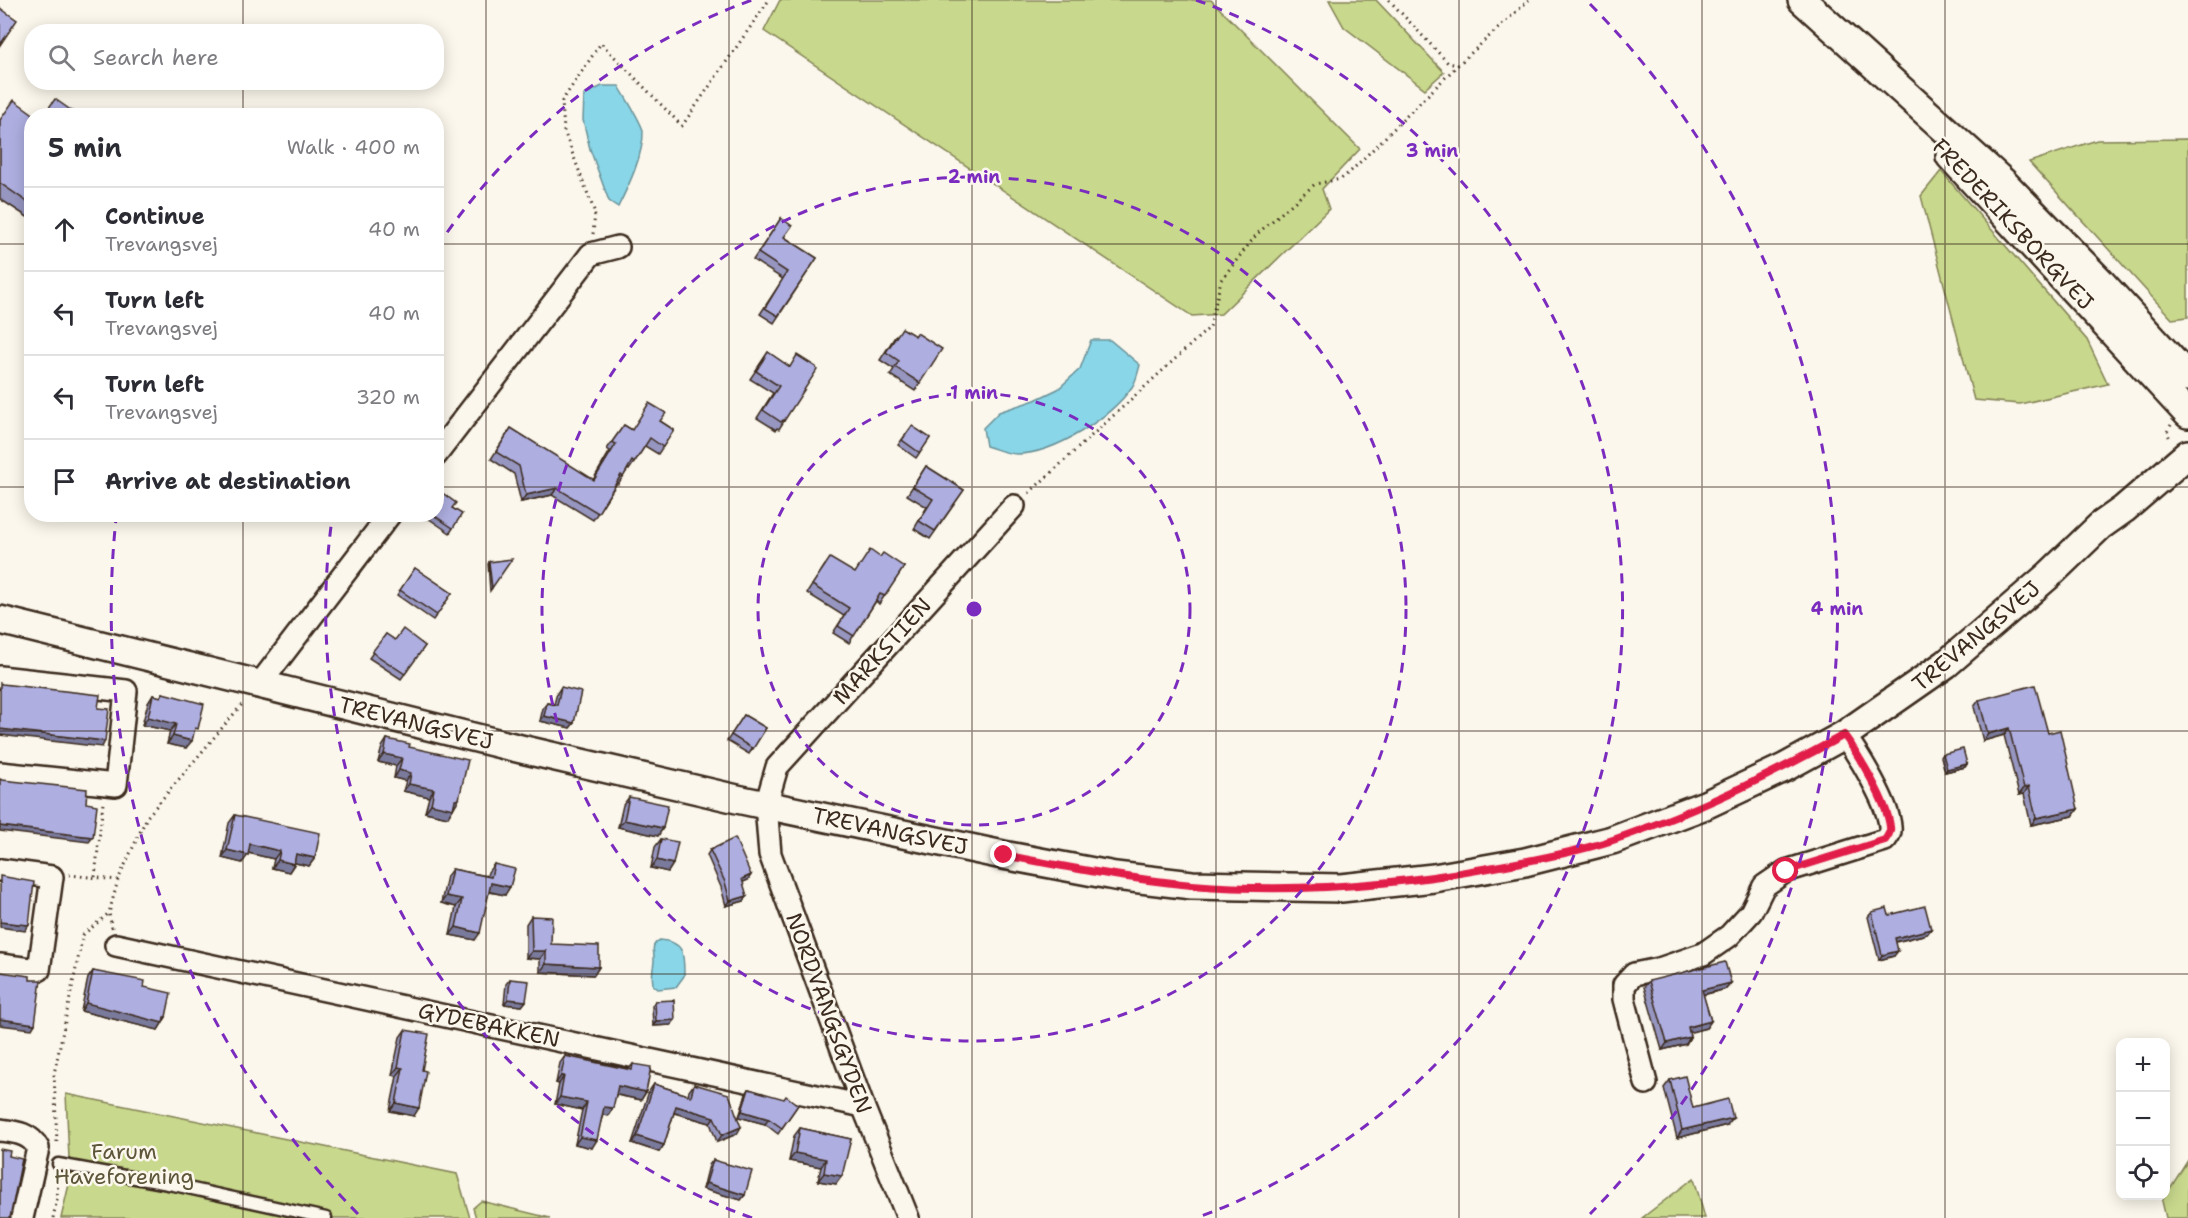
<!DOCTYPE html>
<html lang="en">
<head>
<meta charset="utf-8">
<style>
  body { margin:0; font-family:"Shantell Sans",sans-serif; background:#f7f7f7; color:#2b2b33 }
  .controls { position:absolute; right:18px; bottom:18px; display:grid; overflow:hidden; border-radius:12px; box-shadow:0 3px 15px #0003 }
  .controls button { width:54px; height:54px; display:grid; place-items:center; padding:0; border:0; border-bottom:2px solid #e1e1e2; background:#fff; color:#2b2b33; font:30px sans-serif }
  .stop { position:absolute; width:18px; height:18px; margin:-14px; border:4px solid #e11d48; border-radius:50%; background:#fff }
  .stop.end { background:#e11d48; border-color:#fff; box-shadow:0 2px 6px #0008 }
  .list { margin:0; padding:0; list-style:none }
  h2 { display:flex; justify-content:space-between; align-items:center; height:78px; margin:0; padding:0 24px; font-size:26px }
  h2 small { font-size:20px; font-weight:400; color:#7c7c81 }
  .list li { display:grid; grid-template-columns:39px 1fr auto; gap:18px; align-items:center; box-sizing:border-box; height:84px; padding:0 24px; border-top:2px solid #e1e1e2 }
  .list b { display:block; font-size:22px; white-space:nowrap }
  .list p { margin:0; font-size:20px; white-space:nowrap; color:#7c7c81 }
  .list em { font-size:20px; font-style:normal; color:#7c7c81 }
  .icon { flex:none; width:33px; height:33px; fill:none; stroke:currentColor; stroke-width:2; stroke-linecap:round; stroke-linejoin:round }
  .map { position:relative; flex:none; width:2188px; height:1218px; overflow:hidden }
  .search { position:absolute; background:#fff; box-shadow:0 3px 15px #0003; left:24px; top:24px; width:420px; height:66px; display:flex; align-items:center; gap:15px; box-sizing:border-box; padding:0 21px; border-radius:24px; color:#7c7c81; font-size:22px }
  .panel { position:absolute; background:#fff; box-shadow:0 3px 15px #0003; left:24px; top:108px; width:420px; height:414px; border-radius:24px }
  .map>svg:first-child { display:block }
  .green { fill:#c8d88c; stroke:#828155; stroke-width:1.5 }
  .water { fill:#89d6e8; stroke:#6a9197; stroke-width:1.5 }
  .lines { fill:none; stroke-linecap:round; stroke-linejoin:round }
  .service-casing { stroke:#3b2a1e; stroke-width:15 }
  .minor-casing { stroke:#3b2a1e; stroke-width:26 }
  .tertiary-casing { stroke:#3b2a1e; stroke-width:32 }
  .path { stroke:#3b2a1e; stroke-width:3; stroke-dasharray:1.5 4.5; stroke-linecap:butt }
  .service { stroke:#fbf7ec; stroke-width:10 }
  .minor { stroke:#fbf7ec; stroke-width:21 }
  .tertiary { stroke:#fbf7ec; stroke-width:27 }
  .wall { fill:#9696c1; stroke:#3b2a1e; stroke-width:1.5 }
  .shaded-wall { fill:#7a7a9d; stroke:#3b2a1e; stroke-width:1.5 }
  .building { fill:#aeaee0; stroke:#3b2a1e; stroke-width:1.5 }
  .route { stroke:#e11d48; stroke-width:8 }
  .grid { fill:none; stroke:#3b2a1e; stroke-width:1.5; stroke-opacity:0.55 }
  .ring { fill:none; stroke:#7b2cbf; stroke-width:3; stroke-dasharray:10 8 }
  .labels { text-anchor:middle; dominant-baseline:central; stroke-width:5; stroke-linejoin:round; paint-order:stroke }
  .street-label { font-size:22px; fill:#3b2a1e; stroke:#fbf7ec }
  .park-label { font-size:22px; fill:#5e563a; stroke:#fbf7ec }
  .centre { fill:#7b2cbf; stroke:#fbf7ec; stroke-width:3 }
  .ring-label { font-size:18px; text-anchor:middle; font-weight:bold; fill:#7b2cbf; stroke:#fbf7ec; stroke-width:5; stroke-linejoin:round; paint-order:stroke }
</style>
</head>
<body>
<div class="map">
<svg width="2188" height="1218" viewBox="0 0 2188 1218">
  <rect width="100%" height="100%" fill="#fbf7ec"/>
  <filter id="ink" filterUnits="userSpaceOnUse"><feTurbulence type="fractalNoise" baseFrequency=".0167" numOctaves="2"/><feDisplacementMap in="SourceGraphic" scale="12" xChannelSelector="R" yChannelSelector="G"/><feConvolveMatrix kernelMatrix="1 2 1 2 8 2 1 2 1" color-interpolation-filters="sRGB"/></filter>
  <g filter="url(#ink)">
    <g class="green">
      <polygon points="780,0 1211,0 1360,149 1322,189 1329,209 1221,314 1192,316 764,31"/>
      <polygon points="1329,0 1376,0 1444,72 1425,89 1344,27"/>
      <polygon points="2188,139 2188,317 2172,319 2029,162 2097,140"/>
      <polygon points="1941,171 2087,340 2108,384 2020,404 1974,400 1921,196"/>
      <polygon points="66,1094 457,1174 470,1218 61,1218 70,1180"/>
      <polygon points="2188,1160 2188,1218 2166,1218 2162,1201"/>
      <polygon points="1694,1178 1705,1218 1642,1218"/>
      <polygon points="481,1201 550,1218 476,1218 473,1208"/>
    </g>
    <g class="water">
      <path d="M 602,86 L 619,86 C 624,95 642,123 643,131 C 644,154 628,187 618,207 L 609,201 L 590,149 L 583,120 L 584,95 Z"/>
      <path d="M 1091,340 L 1110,340 L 1140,365 C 1138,372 1136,382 1132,387 C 1111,417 1055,454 1017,454 C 1007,454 996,449 986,446 L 983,428 L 999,412 L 1035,400 L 1058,389 L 1080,369 Z"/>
      <path d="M 660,940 C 685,942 684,954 684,976 L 676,987 L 658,989 L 653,985 C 651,972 653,973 654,961 C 655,951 649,946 660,940 Z"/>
    </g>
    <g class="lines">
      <g class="service-casing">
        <polyline id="service" points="58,1164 174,1185 326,1218"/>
      </g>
      <g class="minor-casing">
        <g id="minor">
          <polyline points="436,455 591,254 618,247"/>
          <polyline points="0,677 126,691 116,785 0,773"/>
          <polyline points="259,685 390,514"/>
          <polyline points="0,870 52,877 39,970 0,965"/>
          <polyline points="116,945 863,1106"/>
          <path d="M 1646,1083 L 1624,999 L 1624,985 L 1634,974 L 1659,969 L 1703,954 L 1729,936 L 1751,912 L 1764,886 L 1786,871 L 1885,840 C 1888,836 1891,833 1890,827 C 1889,804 1858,754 1844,735"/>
          <path d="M 0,1130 C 15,1132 30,1133 38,1148 L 22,1218"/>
          <polyline points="908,1218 863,1106 770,854 766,805 777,767 1014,506"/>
        </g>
      </g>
      <g class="tertiary-casing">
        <g id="tertiary">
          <polyline points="1802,0 2002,181 2099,280 2188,377"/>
          <polyline points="1950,156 2188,414"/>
          <polyline points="0,620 521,749 737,799 1003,855 1115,876 1192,885 1341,888 1434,878 1525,862 1612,840 1705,805 1784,768 1844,735 1946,664 2049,575 2100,526 2124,509 2188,454"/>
        </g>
      </g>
      <g class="path">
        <polyline points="1389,0 1448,63 1458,65"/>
        <polyline points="593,234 595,213 564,131 562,101 601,43 682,126 769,0"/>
        <polyline points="2171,425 2167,432 2171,441"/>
        <polyline points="1029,493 1210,327 1221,280 1257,234 1315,184 1341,179 1351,171 1458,65 1529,0"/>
        <polyline points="69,875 118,880"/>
        <polyline points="95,877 103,803"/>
        <polyline points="112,928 109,913 118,880 147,817 244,702"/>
        <polyline points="57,1142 54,1074 83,935 109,913"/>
        <polyline points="53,1218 57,1199 58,1178"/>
      </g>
      <use href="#service" class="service"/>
      <use href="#minor" class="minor"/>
      <use href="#tertiary" class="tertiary"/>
    </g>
    <g class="wall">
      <polygon points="32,116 32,220 0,199 0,120"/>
      <polygon points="781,218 784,237 817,258 774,323 760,314 783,279 753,260"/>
      <polygon points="896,335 920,383 915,391 890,375 894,369 880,360"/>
      <polygon points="768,352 790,367 784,421 779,429 777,428 776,430 757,418 773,393 750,379"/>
      <polygon points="660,421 674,430 658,454 645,446 629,470 628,469 618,484 617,483 593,520 552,495 521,502 514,474 491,459 511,428 593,480 610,451 607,449 624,425 632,430"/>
      <polygon points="912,426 930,438 916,458 898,445"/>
      <polygon points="926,466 964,490 930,539 914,529 927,507 907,495"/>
      <polygon points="452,508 453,528 450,533 422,514 436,514"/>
      <polygon points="880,557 904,567 879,604 876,601 849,643 833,633 844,616 807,593 825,565 855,573"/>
      <polygon points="489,562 492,588 490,591 488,564"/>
      <polygon points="415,568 452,593 433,620 397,595"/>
      <polygon points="386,634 395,640 425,646 401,679 369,658"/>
      <polygon points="561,687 574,723 570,728 540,721 543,708 547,703 554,704 557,693"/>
      <polygon points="163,693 193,736 186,748 167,744 170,731 142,725 148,703 153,695 160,697"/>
      <polygon points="1979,700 2048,733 2078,809 2073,816 2031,825 2024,794 2019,795 2004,735 1983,741 1974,707"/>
      <polygon points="744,715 766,728 749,754 727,741"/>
      <polygon points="387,739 409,747 454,807 448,817 425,812 429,797 403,791 406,781 394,778 396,766 378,762 382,747"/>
      <polygon points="1943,754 1967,764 1965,767 1945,772 1941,757"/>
      <polygon points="629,797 663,828 658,836 618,827 623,805"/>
      <polygon points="235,815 315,858 309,866 295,863 289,872 272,868 274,859 248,853 242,863 222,858 229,823"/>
      <polygon points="661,839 673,864 668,872 651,868 655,847"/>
      <polygon points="710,850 748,880 743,882 744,901 726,906 721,887 707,855"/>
      <polygon points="494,864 505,895 489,892 475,940 450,935 456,907 441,903 447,876 452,869 487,876 488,872"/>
      <polygon points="1872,912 1889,915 1931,929 1927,934 1896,942 1894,956 1879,960 1868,917"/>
      <polygon points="531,916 551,944 599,967 594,975 540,972 540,959 526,958 526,924"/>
      <polygon points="93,971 144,987 166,1017 158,1030 81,1011 88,978"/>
      <polygon points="510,979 526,1001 522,1006 504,1004 506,984"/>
      <polygon points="1649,981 1731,983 1726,989 1703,995 1711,1021 1706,1028 1689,1032 1690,1037 1686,1044 1662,1050 1644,987"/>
      <polygon points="655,1001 671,1025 653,1026 652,1006"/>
      <polygon points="405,1030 422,1070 414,1116 390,1111 397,1076 392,1075 400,1037"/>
      <polygon points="565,1056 629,1069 633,1064 646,1092 641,1100 616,1095 608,1116 603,1115 592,1148 575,1144 582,1110 555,1104 559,1084 556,1083 560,1063"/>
      <polygon points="1670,1080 1693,1108 1727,1125 1677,1138 1664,1088"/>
      <polygon points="654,1084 688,1095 689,1091 694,1084 737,1134 717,1142 710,1123 674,1113 664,1145 659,1152 632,1143 649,1091"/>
      <polygon points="749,1089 798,1105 778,1134 765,1124 739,1117 746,1094"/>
      <polygon points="800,1128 851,1139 836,1184 818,1181 821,1167 789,1161 794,1136"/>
      <polygon points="713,1160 745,1195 741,1200 703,1189 709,1165"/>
    </g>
    <g class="shaded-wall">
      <polygon points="557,488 552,495 521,502 526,495"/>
      <polygon points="544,716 574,723 570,728 540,721"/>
      <polygon points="148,717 176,724 170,731 142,725"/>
      <polygon points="2009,728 2004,735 1983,741 1988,734"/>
      <polygon points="0,729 105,741 102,747 0,735"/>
      <polygon points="173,736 192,741 186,748 167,744"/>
      <polygon points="384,754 402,758 396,766 378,762"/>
      <polygon points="1967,764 1965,767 1945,772 1947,769"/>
      <polygon points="399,770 411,773 406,781 394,778"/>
      <polygon points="409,784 434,789 429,797 403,791"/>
      <polygon points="2029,786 2024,794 2019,795 2024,788"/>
      <polygon points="459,799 448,817 425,812 431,804"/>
      <polygon points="2078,809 2073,816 2031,825 2036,818"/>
      <polygon points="624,820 663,828 658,836 618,827"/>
      <polygon points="0,826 93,837 89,842 0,831"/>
      <polygon points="250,844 280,851 274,859 244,852"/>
      <polygon points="227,850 248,855 242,863 222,858"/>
      <polygon points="296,854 315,858 309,866 291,862"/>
      <polygon points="278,860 294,864 289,872 272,868"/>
      <polygon points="657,860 673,864 668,872 651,868"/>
      <polygon points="751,875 748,880 739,884 742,879"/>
      <polygon points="491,883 510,887 505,895 486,891"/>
      <polygon points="446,896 462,899 456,907 441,903"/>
      <polygon points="747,896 744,901 726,906 730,901"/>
      <polygon points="0,922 29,925 25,931 0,927"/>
      <polygon points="456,927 480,933 475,940 450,935"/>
      <polygon points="1931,929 1927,934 1891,943 1895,938"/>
      <polygon points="532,951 546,951 540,959 526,958"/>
      <polygon points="1898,951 1894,956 1879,960 1882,955"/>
      <polygon points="546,964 599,967 594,975 540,972"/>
      <polygon points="1731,983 1726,989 1697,996 1702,990"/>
      <polygon points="508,999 526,1001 522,1006 504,1004"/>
      <polygon points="86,1003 164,1017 166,1017 158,1030 81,1011"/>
      <polygon points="0,1019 35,1024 32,1029 0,1025"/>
      <polygon points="675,1020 671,1025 653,1026 656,1021"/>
      <polygon points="1711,1021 1706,1028 1684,1034 1688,1027"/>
      <polygon points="1690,1037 1686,1044 1662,1050 1667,1043"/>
      <polygon points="398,1067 403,1068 397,1076 392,1075"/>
      <polygon points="561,1076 564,1076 559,1084 556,1083"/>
      <polygon points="618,1086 646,1092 641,1100 613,1094"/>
      <polygon points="560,1097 587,1102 582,1110 555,1104"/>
      <polygon points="396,1103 419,1108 414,1116 390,1111"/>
      <polygon points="676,1106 714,1117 710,1123 672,1112"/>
      <polygon points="604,1107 613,1108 608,1116 599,1114"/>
      <polygon points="742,1111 769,1119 765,1124 739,1117"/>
      <polygon points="1733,1118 1727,1125 1677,1138 1682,1130"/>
      <polygon points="741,1127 737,1134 717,1142 722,1135"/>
      <polygon points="637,1136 664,1145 659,1152 632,1143"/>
      <polygon points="580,1137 597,1140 592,1148 575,1144"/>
      <polygon points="795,1153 826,1159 821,1167 789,1161"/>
      <polygon points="824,1173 842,1176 836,1184 818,1181"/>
      <polygon points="706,1183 745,1195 741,1200 703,1189"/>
    </g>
    <g class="building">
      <polygon points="0,8 17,20 0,45"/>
      <polygon points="55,99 79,116 43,116"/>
      <polygon points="14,100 36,116 32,116 32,205 0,183 0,120"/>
      <polygon points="781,218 792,226 784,237 817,258 778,316 765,308 787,272 758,253"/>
      <polygon points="902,328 915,336 917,333 942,349 920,383 895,367 899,361 886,352"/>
      <polygon points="768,352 790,367 797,355 816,367 817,370 784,421 783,420 781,422 763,410 779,386 756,371"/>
      <polygon points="649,403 666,413 660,421 674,430 663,447 650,438 634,463 632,461 623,477 621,475 598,513 557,488 526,495 519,466 496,452 511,428 594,480 616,444 612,442 624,425 632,430"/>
      <polygon points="912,426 930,438 920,453 902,440"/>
      <polygon points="926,466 964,490 935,531 919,521 933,499 913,487"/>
      <polygon points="437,489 456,503 452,508 462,514 453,528 432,514 436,514"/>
      <polygon points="870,550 880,557 883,553 904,567 885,596 880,594 854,636 838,626 849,608 812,585 830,558 855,573"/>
      <polygon points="512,559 492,588 489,562"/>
      <polygon points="415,568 452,593 437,615 400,590"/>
      <polygon points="403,629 425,646 405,674 372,652 386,634 395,640"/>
      <polygon points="0,683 2,684 100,695 98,708 109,709 105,741 0,729"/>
      <polygon points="2035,685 2048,733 2060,730 2078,809 2036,818 2029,786 2024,788 2009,728 1988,734 1979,700"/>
      <polygon points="561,687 581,692 574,723 544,716 547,703 557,705"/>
      <polygon points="163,693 204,704 198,729 195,728 192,741 173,736 176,724 148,717 153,695 161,697"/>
      <polygon points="744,715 766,728 753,749 731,735"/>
      <polygon points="387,739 410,744 409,747 468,760 459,799 455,800 453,809 431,804 434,789 409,784 411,773 399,770 402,758 384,754"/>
      <polygon points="1963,749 1967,764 1947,769 1943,754"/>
      <polygon points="0,779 2,780 87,789 86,803 97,805 93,837 0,826"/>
      <polygon points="629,797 668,805 663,828 624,820"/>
      <polygon points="235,815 320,833 315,858 296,854 294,864 278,860 280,851 250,844 248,855 227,850"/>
      <polygon points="735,838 751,875 742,879 747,896 730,901 725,882 710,850"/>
      <polygon points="661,839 678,842 673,864 657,860"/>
      <polygon points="494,864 515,869 510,887 491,883 480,933 456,927 462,899 446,896 452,869 491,877"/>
      <polygon points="0,876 34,882 29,925 0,922"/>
      <polygon points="1925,906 1931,929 1895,938 1898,951 1882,955 1872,912 1887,908 1889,915"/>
      <polygon points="531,916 552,917 551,944 599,946 599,967 546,964 546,951 532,951"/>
      <polygon points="1725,962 1731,983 1702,990 1711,1021 1688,1027 1690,1037 1667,1043 1649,981"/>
      <polygon points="93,971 145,981 144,987 171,993 166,1017 164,1017 163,1023 86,1003"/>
      <polygon points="0,972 30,976 30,980 41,980 35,1024 0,1019"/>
      <polygon points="510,979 529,981 526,1001 508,999"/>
      <polygon points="674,1000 675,1020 656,1021 655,1001"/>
      <polygon points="405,1030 429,1034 422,1070 426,1071 419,1108 396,1103 403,1068 398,1067"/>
      <polygon points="565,1056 632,1070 633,1064 651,1067 646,1092 618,1086 613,1108 604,1107 597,1140 580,1137 587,1102 560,1097 564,1076 561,1076"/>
      <polygon points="1685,1076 1693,1108 1728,1099 1733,1118 1682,1130 1670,1080"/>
      <polygon points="654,1084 691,1096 694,1084 729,1094 741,1127 722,1135 714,1117 676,1106 664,1145 637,1136"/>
      <polygon points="749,1089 784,1099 786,1096 798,1105 782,1128 769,1119 742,1111"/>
      <polygon points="800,1128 851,1139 842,1176 824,1173 826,1159 795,1153"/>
      <polygon points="0,1149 10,1151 9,1156 22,1159 10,1218 0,1218"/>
      <polygon points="713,1160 752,1171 745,1195 706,1183"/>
    </g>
  </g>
  <g class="lines" filter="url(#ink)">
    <path class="route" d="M 1004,855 C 1066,867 1128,879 1192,885 C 1292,893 1390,886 1489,868 C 1530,861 1573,853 1613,840 C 1693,813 1770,776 1844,735 C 1858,754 1888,804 1890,827 C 1891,832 1888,836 1885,840 L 1786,871"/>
  </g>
  <path class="grid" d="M 243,0 L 243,32M 486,0 L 486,1218M 729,0 L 729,1218M 972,0 L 972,1218M 1216,0 L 1216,1218M 1459,0 L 1459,1218M 1702,0 L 1702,1218M 1945,0 L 1945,1218M 243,82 L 243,116M 0,244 L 32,244M 436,244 L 2188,244M 0,487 L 32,487M 436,487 L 2188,487M 243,514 L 243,1218M 0,731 L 2188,731M 0,974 L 2188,974"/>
  <g class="ring">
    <circle cx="974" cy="609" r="216"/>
    <circle cx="974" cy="609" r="432"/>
    <path d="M752 1218A648 648 0 0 1 332 519M437 247A648 648 0 0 1 752 0M1196 0A648 648 0 0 1 1196 1218"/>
    <path d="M358 1214A863 863 0 0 1 116 519M1590 4A863 863 0 0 1 1590 1214"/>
  </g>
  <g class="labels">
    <g class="street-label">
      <text transform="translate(2013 224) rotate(47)">FREDERIKSBORGVEJ</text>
      <text transform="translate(1976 636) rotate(-40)">TREVANGSVEJ</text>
      <text transform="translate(882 651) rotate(-48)">MARKSTIEN</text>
      <text transform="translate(416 723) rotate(14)">TREVANGSVEJ</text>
      <text transform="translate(890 831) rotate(12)">TREVANGSVEJ</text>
      <text transform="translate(829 1013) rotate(70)">NORDVANGSGYDEN</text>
      <text transform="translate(489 1025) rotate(12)">GYDEBAKKEN</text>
    </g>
    <g class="park-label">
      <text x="124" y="1151">Farum<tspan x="124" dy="25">Haveforening</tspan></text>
    </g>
  </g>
  <circle cx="974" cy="609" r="9" class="centre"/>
  <g class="ring-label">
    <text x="1432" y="157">3 min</text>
    <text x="974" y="183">2 min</text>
    <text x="974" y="399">1 min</text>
    <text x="1837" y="615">4 min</text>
  </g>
</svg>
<div class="controls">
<button>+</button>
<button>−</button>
<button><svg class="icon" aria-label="locate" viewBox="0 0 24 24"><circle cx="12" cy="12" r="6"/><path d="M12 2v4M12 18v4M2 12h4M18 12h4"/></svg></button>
</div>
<div class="stop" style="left:1786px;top:871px"></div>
<div class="stop end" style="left:1004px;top:855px"></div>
<div class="search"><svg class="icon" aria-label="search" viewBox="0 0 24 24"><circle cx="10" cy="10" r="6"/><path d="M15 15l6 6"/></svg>Search here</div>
<section class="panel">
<h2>5 min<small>Walk · 400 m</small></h2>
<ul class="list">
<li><svg class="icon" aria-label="ahead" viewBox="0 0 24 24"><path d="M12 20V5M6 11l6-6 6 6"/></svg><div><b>Continue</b><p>Trevangsvej</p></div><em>40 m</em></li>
<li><svg class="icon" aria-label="left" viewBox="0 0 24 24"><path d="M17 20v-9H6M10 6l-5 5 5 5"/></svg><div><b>Turn left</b><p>Trevangsvej</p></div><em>40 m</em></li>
<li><svg class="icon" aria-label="left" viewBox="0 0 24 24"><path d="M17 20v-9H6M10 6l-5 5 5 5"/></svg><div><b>Turn left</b><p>Trevangsvej</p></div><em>320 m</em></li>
<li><svg class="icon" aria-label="arrive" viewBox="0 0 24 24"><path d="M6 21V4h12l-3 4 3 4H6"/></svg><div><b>Arrive at destination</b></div></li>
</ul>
</section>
</div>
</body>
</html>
